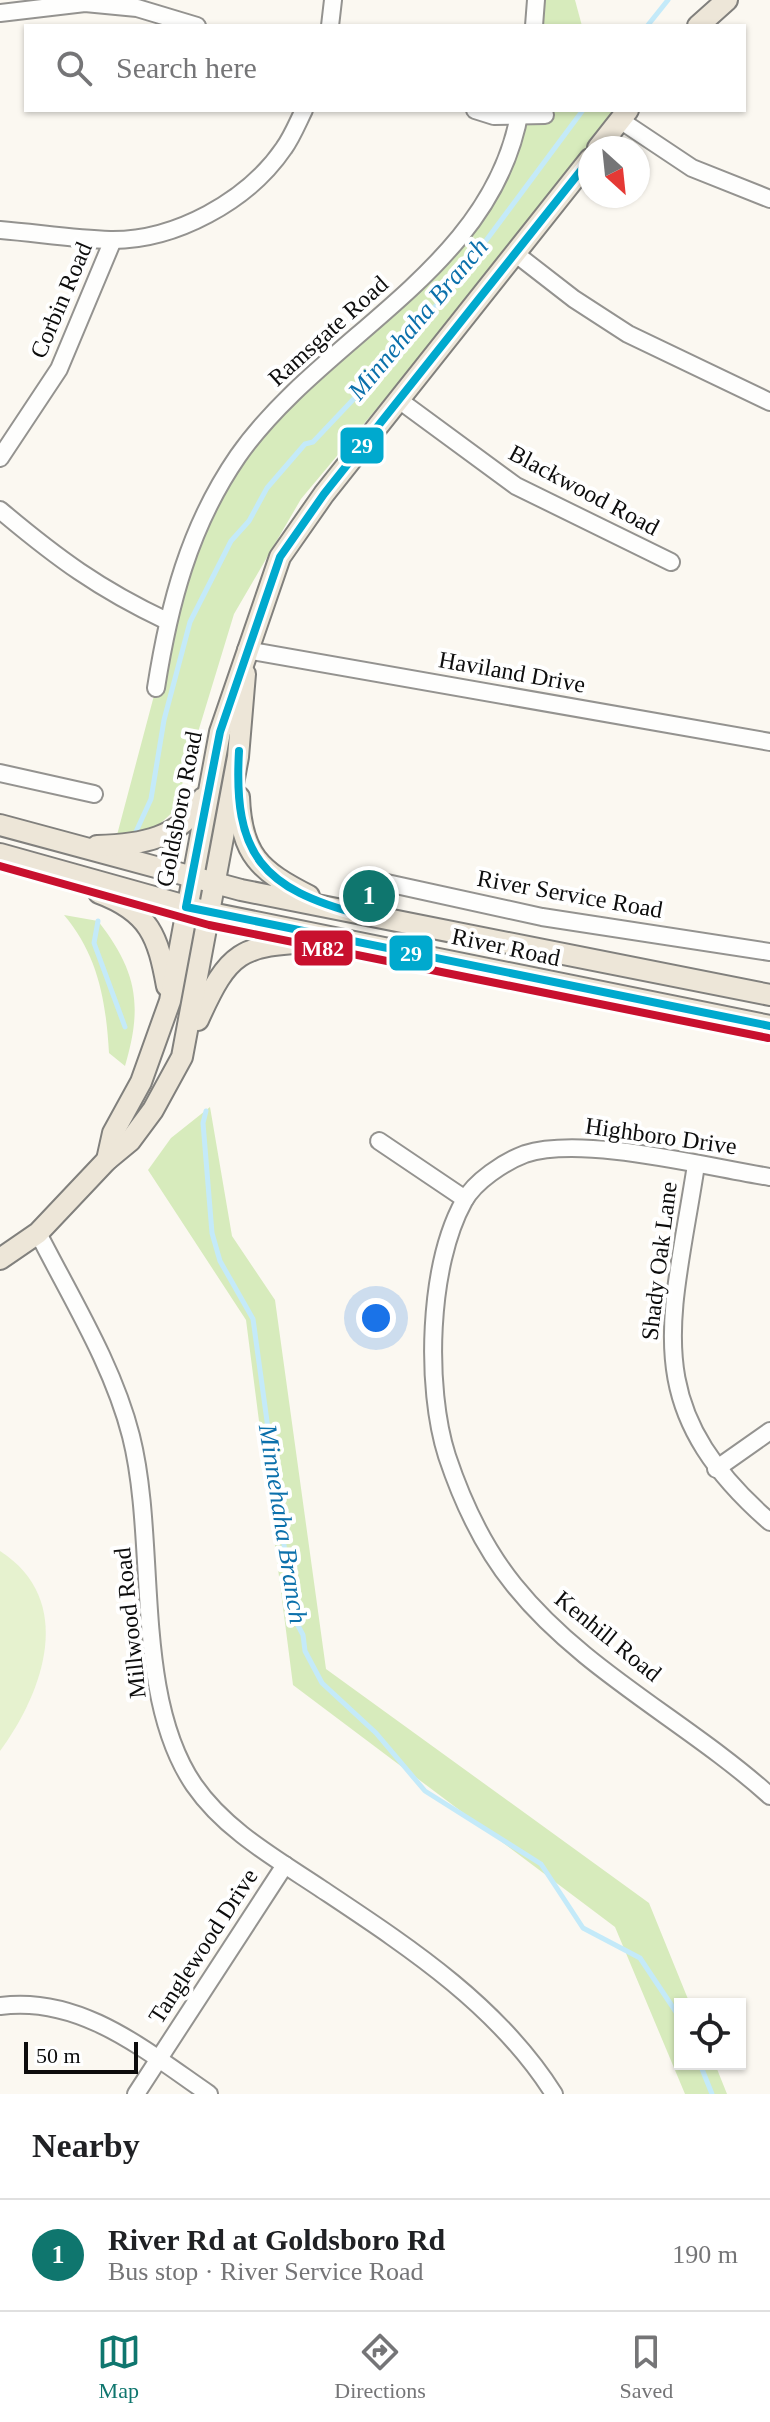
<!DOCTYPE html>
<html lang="en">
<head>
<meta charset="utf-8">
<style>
  body { margin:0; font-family:Georgia,serif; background:#f2f2f2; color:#202124 }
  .controls { position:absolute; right:24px; bottom:24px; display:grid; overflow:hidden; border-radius:0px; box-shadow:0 2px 6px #0004 }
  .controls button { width:72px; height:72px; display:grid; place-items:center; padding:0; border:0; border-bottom:2px solid #e0e0e0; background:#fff; color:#202124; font:40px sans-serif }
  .compass { position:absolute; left:578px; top:136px; width:72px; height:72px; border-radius:50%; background:#fff; box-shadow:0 2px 6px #0004; rotate:153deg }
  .scale { position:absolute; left:24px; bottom:20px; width:114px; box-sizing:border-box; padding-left:8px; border:4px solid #0d0d0d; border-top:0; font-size:22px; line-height:28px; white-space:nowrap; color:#0d0d0d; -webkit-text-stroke:6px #fff; paint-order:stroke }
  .you { position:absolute; left:376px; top:1318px; width:28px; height:28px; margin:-20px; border:6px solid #fff; border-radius:50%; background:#1a73e8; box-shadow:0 0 0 12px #1a73e833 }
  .badge { display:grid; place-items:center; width:52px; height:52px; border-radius:50%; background:#0f766e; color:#fff; font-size:26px; font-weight:700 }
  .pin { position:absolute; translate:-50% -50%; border:4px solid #fff; box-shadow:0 2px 8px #0006 }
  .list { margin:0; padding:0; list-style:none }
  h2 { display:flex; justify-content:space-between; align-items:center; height:104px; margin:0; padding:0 32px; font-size:34px }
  h2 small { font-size:26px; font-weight:400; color:#757577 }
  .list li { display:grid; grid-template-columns:52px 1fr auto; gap:24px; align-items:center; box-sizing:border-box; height:112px; padding:0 32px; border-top:2px solid #e0e0e0 }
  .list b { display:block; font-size:30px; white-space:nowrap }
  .list p { margin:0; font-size:26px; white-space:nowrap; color:#757577 }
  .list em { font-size:26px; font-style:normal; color:#757577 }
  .icon { flex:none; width:44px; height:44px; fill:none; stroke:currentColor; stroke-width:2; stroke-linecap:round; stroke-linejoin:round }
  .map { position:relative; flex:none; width:770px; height:2094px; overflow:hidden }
  .search { position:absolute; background:#fff; box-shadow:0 2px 6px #0004; left:24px; right:24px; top:24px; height:88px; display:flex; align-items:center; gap:20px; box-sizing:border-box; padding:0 28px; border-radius:0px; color:#757577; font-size:30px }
  .sheet { height:216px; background:#fff }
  nav { display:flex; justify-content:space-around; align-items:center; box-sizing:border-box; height:112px; border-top:2px solid #e0e0e0; background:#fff; font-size:22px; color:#757577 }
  nav a { display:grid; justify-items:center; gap:4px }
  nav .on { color:#0f766e }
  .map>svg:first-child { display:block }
  .green { fill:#e6f2cf }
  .forest { fill:#d7ebbc }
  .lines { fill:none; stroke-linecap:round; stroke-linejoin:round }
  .stream { stroke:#c4eaf9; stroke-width:5 }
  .minor-casing { stroke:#949390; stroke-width:20 }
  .major-casing { stroke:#81807d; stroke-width:24 }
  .minor { stroke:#fefefd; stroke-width:16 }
  .major { stroke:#ede6d8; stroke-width:20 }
  .bus-1-casing { stroke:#fff; stroke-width:14 }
  .bus-2-casing { stroke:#fff; stroke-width:14 }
  .bus-1 { stroke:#00a9ce; stroke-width:8 }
  .bus-2 { stroke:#c8102e; stroke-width:8 }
  .labels { text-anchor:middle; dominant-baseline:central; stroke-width:8; stroke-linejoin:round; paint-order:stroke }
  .street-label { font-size:24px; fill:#0d0d0d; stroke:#fff }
  .water-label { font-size:26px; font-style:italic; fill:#0b70ab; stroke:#fff }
  .line-badge { stroke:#fff; stroke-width:3 }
  .badge-label { font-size:22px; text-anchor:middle; font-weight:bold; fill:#fff }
</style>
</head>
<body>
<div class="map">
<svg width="770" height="2094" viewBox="0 0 770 2094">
  <rect width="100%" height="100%" fill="#fbf8f1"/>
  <path class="green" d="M 0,1551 C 76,1600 44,1691 0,1751 Z"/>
  <g class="forest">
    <polygon points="536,0 575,0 582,26 534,26"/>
    <polygon points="520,110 626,110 301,499 234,614 174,811 152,831 117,835 156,688 167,621 239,455 392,309 476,213"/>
    <path d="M 64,915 L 98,921 C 137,971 143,1005 125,1066 L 109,1053 C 106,1001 98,955 64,915 Z"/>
    <polygon points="210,1107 232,1236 275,1300 326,1669 649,1903 690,2004 680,2004 680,2064 715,2064 727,2094 685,2094 615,1927 293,1685 246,1320 148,1170 171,1138"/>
  </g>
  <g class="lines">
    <g class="stream">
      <polyline points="648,25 668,0"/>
      <polyline points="134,836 151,799 164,720 190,622 231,541 249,521 267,488 305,444 313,442 383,368 450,289 583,110"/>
      <polyline points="98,921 94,943 125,1027"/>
      <polyline points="206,1111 203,1123 212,1233 220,1261 253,1319 294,1618 303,1635 305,1651 322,1683 376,1733 425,1791 541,1864 583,1928 640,1958 680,2018"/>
      <polyline points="700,2064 712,2094"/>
    </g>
    <g class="minor-casing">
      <g id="minor">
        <polyline points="0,13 85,3 137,8 197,26"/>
        <polyline points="330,26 333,0"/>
        <polyline points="534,26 536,0"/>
        <polyline points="475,110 494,116 545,115"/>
        <polyline points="620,120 692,168 770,199"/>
        <path d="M 0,230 C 37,233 74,239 110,240 C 175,241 248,201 284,148 C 292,137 298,122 304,110"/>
        <polyline points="516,254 574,299 628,334 770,402"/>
        <polyline points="399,400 516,486 671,562"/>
        <polyline points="0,458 59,369 113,240"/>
        <path d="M 0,510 C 57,558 99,589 167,621"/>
        <polyline points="246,650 770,742"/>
        <path d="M 156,688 C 169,605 189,527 238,456 C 323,335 494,269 520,110"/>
        <polyline points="0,773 94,794"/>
        <polyline points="364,878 542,917 770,952"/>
        <polyline points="379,1141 465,1199"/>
        <path d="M 696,1165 C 672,1321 636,1405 770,1522"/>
        <path d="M 770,1177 C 706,1167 583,1135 525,1154 C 504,1162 475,1181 464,1201 C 428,1266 425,1387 447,1456 C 462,1501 484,1548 514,1585 C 583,1671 688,1722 770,1796"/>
        <path d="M 38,1233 C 71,1298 113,1365 131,1436 C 158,1543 132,1694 194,1785 C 225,1830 275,1858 320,1888 C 407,1946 497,2004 554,2094"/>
        <polyline points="716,1469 770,1431"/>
        <path d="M 0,2006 C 81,1995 146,2051 209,2094"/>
        <polyline points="136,2094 285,1865"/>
      </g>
    </g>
    <g class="major-casing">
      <g id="major">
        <polyline points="698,26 727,0"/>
        <polyline points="598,148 628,110"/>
        <path d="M 239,797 C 241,855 260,871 309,896"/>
        <polyline points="0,825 241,890 770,995"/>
        <path d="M 97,846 C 140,845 181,839 203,798"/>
        <polyline points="0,854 211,913 770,1026"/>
        <path d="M 99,893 C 150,912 158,937 167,986"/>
        <path d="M 198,1020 C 229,951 240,945 315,942"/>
        <polyline points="107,1160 113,1133 141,1082 170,1001 220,732 280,557 324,494 590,159"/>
        <polyline points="0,1259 38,1233 107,1160 130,1141 153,1110 182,1057 238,757 245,674"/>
      </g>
    </g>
    <use href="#minor" class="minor"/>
    <use href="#major" class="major"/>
    <g class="bus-1-casing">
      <g id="bus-1">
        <polyline points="590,159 324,494 280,557 220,732 186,907 770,1026"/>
        <path d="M 239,751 C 233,855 262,889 362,915"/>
      </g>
    </g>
    <g class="bus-2-casing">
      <polyline id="bus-2" points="0,866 209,925 768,1038"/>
    </g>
    <use href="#bus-1" class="bus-1"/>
    <use href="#bus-2" class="bus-2"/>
  </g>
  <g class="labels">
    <g class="street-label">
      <text transform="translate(61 300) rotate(-67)">Corbin Road</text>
      <text transform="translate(328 331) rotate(-42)">Ramsgate Road</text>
      <text transform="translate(584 490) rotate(28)">Blackwood Road</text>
      <text transform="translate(512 672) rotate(10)">Haviland Drive</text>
      <text transform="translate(179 809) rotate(-79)">Goldsboro Road</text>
      <text transform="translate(570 894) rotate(10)">River Service Road</text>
      <text transform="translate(506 947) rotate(12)">River Road</text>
      <text transform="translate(661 1136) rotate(8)">Highboro Drive</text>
      <text transform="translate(659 1261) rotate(-83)">Shady Oak Lane</text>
      <text transform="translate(130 1623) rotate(-96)">Millwood Road</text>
      <text transform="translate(608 1636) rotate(39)">Kenhill Road</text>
      <text transform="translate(203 1946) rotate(-57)">Tanglewood Drive</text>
    </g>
    <g class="water-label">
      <text transform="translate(418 319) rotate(-50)">Minnehaha Branch</text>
      <text transform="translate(283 1524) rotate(81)">Minnehaha Branch</text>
    </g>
  </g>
  <g class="line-badge">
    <rect x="339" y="426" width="46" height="39" rx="8" fill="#00a9ce"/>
    <rect x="293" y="929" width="61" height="38" rx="8" fill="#c8102e"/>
    <rect x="388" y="934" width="46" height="38" rx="8" fill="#00a9ce"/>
  </g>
  <g class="badge-label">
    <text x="362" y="453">29</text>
    <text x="323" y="956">M82</text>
    <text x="411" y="961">29</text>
  </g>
</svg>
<div class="controls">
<button><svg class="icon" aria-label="locate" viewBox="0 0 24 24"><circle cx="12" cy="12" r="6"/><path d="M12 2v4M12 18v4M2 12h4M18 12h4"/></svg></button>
</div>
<svg class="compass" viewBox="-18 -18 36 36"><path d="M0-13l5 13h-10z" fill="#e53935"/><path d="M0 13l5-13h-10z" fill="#757577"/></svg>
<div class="scale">50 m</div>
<div class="you"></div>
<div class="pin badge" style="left:369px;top:896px">1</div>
<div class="search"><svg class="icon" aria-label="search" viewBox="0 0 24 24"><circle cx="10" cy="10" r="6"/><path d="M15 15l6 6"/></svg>Search here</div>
</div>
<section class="sheet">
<h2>Nearby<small></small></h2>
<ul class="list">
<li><span class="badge">1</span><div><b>River Rd at Goldsboro Rd</b><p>Bus stop · River Service Road</p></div><em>190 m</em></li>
</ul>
</section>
<nav>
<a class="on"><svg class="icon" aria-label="map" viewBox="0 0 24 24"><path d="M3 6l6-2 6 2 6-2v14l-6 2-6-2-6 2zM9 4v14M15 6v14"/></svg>Map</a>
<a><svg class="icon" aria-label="directions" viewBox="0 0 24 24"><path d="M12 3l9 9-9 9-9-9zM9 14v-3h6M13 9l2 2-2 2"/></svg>Directions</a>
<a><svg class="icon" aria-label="saved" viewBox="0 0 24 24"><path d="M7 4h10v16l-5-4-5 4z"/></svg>Saved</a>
</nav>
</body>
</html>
